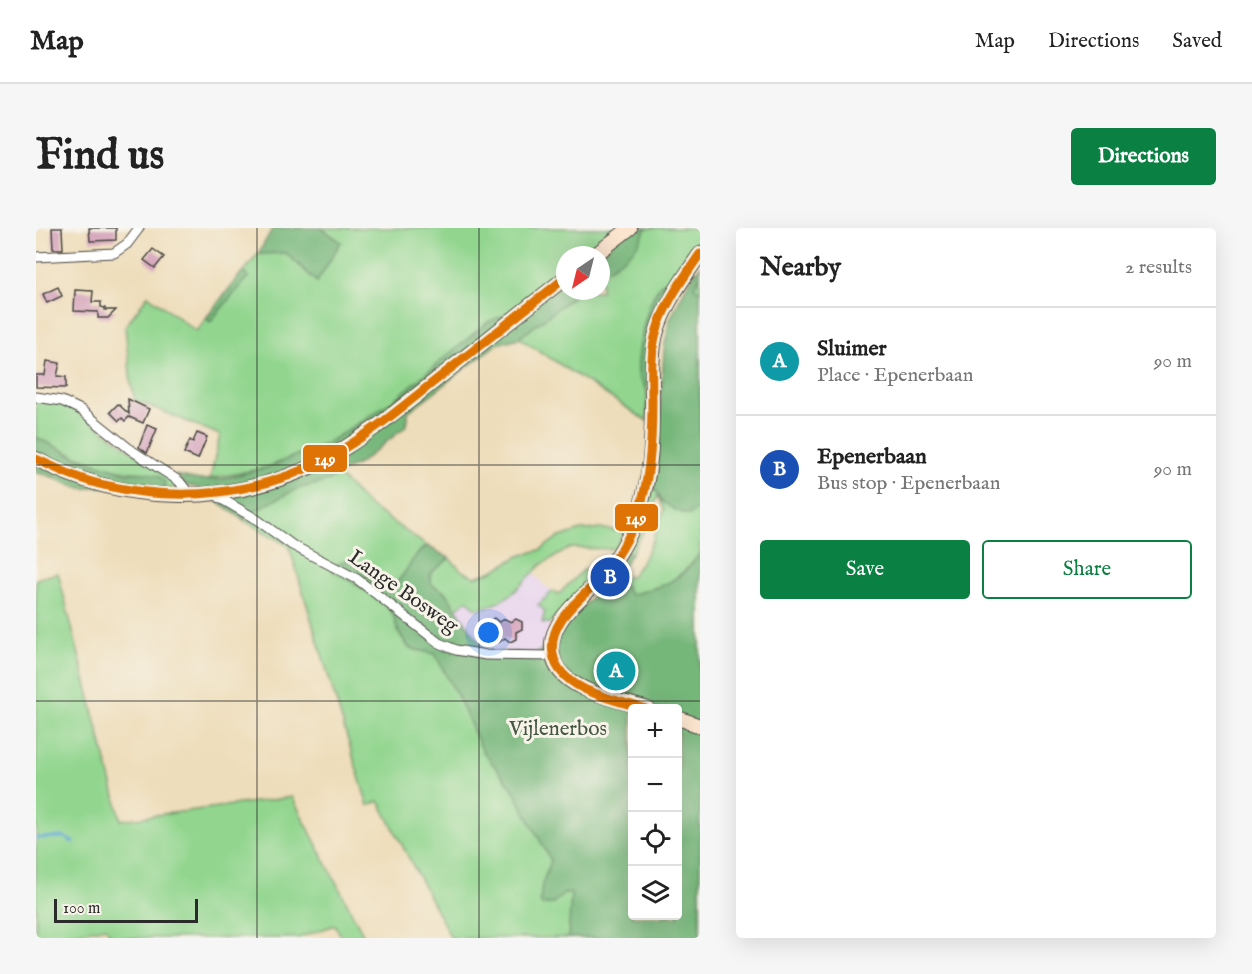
<!DOCTYPE html>
<html lang="en">
<head>
<meta charset="utf-8">
<style>
  body { margin:0; font-family:"IM FELL English",serif; background:#f6f6f6; color:#222 }
  .controls { position:absolute; right:18px; bottom:18px; display:grid; overflow:hidden; border-radius:6px; box-shadow:0 6px 24px #0002 }
  .controls button { width:54px; height:54px; display:grid; place-items:center; padding:0; border:0; border-bottom:2px solid #e0e0e0; background:#fff; color:#222; font:30px sans-serif }
  .compass { position:absolute; left:520px; top:18px; width:54px; height:54px; border-radius:50%; background:#fff; box-shadow:0 6px 24px #0002; rotate:215deg }
  .scale { position:absolute; left:18px; bottom:15px; width:144px; box-sizing:border-box; padding-left:6px; border:3px solid #2b2b2b; border-top:0; font-size:16px; line-height:21px; white-space:nowrap; color:#2b2b2b; -webkit-text-stroke:4px #f7f3e8; paint-order:stroke }
  .you { position:absolute; left:453px; top:405px; width:21px; height:21px; margin:-15px; border:4px solid #fff; border-radius:50%; background:#1a73e8; box-shadow:0 0 0 9px #1a73e833 }
  .badge { display:grid; place-items:center; width:39px; height:39px; border-radius:50%; background:#0b8043; color:#fff; font-size:20px; font-weight:700 }
  .pin { position:absolute; translate:-50% -50%; border:3px solid #fff; box-shadow:0 2px 6px #0006 }
  .list { margin:0; padding:0; list-style:none }
  h2 { display:flex; justify-content:space-between; align-items:center; height:78px; margin:0; padding:0 24px; font-size:26px }
  h2 small { font-size:20px; font-weight:400; color:#767676 }
  .list li { display:grid; grid-template-columns:39px 1fr auto; gap:18px; align-items:center; box-sizing:border-box; height:108px; padding:0 24px; border-top:2px solid #e0e0e0 }
  .list b { display:block; font-size:22px; white-space:nowrap }
  .list p { margin:0; font-size:20px; white-space:nowrap; color:#767676 }
  .list em { font-size:20px; font-style:normal; color:#767676 }
  .actions { display:flex; gap:12px; padding:18px 24px }
  .actions a { flex:1; padding:14px 0; border:2px solid #0b8043; border-radius:6px; text-align:center; font-size:21px; color:#0b8043 }
  .actions .main { background:#0b8043; color:#fff }
  .icon { flex:none; width:33px; height:33px; fill:none; stroke:currentColor; stroke-width:2; stroke-linecap:round; stroke-linejoin:round }
  .map { position:relative; flex:none; width:664px; height:710px; overflow:hidden; border-radius:6px }
  header { display:flex; align-items:center; gap:36px; box-sizing:border-box; height:84px; padding:0 30px; background:#fff; border-bottom:2px solid #e0e0e0 }
  header strong { font-size:28px }
  nav { display:flex; gap:33px; margin-inline-start:auto; font-size:21px }
  .intro { display:flex; align-items:center; justify-content:space-between; box-sizing:border-box; height:144px; padding:0 36px }
  h1 { margin:0; font-size:42px }
  .button { padding:15px 27px; border-radius:6px; background:#0b8043; color:#fff; font-size:21px; font-weight:700 }
  main { display:flex; gap:36px; padding:0 36px }
  aside { flex:1; background:#fff; border-radius:6px; box-shadow:0 6px 24px #0002 }
  .map>svg:first-child { display:block }
  .built { fill:#e7d2ef }
  .green { fill:#91d58e; stroke:#5e805c; stroke-width:1.5; fill-rule:evenodd }
  .forest { fill:#74b679; stroke:#507052; stroke-width:1.5; fill-rule:evenodd }
  .lines { fill:none; stroke-linecap:round; stroke-linejoin:round }
  .stream { stroke:#58a5d1; stroke-width:3 }
  .building { fill:#d29cb7 }
  .street-casing { stroke:#484640; stroke-width:11 }
  .secondary-casing { stroke:#484640; stroke-width:16 }
  .street { stroke:#fff; stroke-width:9 }
  .secondary { stroke:#fce5cf; stroke-width:14 }
  .bus-1-casing { stroke:#f7f3e8; stroke-width:14 }
  .bus-1 { stroke:#df7306; stroke-width:9 }
  .grid { fill:none; stroke:#2b2b2b; stroke-width:1.5; stroke-opacity:0.55 }
  .labels { text-anchor:middle; dominant-baseline:central; stroke-width:6; stroke-linejoin:round; paint-order:stroke }
  .street-label { font-size:21px; fill:#2b2b2b; stroke:#f7f3e8 }
  .park-label { font-size:21px; fill:#445644; stroke:#f7f3e8 }
  .line-badge { stroke:#f7f3e8; stroke-width:2 }
  .badge-label { font-size:16px; text-anchor:middle; font-weight:bold; fill:#fff }
</style>
</head>
<body>
<header>
<strong>Map</strong>
<nav><a>Map</a><a>Directions</a><a>Saved</a></nav>
</header>
<div class="intro"><h1>Find us</h1><a class="button">Directions</a></div>
<main>
<div class="map">
<svg width="664" height="710" viewBox="0 0 664 710">
  <rect width="100%" height="100%" fill="#f7f3e8"/>
  <filter id="ink" filterUnits="userSpaceOnUse"><feTurbulence type="fractalNoise" baseFrequency=".0167" numOctaves="2"/><feDisplacementMap in="SourceGraphic" scale="12" xChannelSelector="R" yChannelSelector="G"/><feConvolveMatrix kernelMatrix="1 2 1 2 8 2 1 2 1" color-interpolation-filters="sRGB"/></filter>
  <filter id="wash" filterUnits="userSpaceOnUse"><feTurbulence type="fractalNoise" baseFrequency=".008" numOctaves="4" result="noise"/><feDisplacementMap in="SourceGraphic" scale="24" xChannelSelector="R" yChannelSelector="G"/><feGaussianBlur stdDeviation="1.35" result="paint"/><feColorMatrix in="noise" values="0 0 0 0 0 0 0 0 0 0 0 0 0 0 0 0 0 1.4 0 .05"/><feComposite in="paint" operator="in"/></filter>
  <g filter="url(#wash)">
    <rect width="100%" height="100%" fill="#eeddba"/>
    <polygon class="built" points="497,345 509,358 517,363 502,377 509,383 507,394 514,395 509,422 500,425 449,423 420,381 431,372 476,366"/>
    <g class="green">
      <path d="M 285,0 L 573,0 L 570,5 L 577,11 L 555,27 L 529,27 L 529,46 C 505,64 481,84 452,94 L 357,173 L 290,216 L 268,224 L 233,239 L 174,251 L 184,207 L 99,172 L 95,155 L 89,99 L 112,67 L 160,103 L 222,26 L 250,25 L 305,14 Z"/>
      <polygon points="610,0 663,0 664,9 635,53 626,55 619,66 609,92 603,130 611,162 611,193 483,110 544,63 565,63 565,46 598,20"/>
      <path d="M 664,48 L 664,325 L 659,332 L 664,710 L 415,710 L 343,573 L 332,578 L 253,318 L 207,292 C 223,280 243,267 262,260 C 276,255 290,256 301,246 L 332,277 L 391,318 C 375,328 372,345 358,357 L 341,356 L 331,347 L 305,346 L 348,375 L 357,386 L 362,404 L 373,420 L 399,426 L 418,462 L 540,448 L 638,358 L 655,337 L 632,356 L 594,367 L 586,353 L 589,348 L 595,349 L 608,330 L 617,312 L 628,282 L 622,267 L 610,300 L 595,325 L 589,325 L 617,257 L 622,265 L 658,59 ZM 596,481 L 642,481 L 642,688 L 596,688 Z"/>
      <path d="M 0,171 L 21,175 L 39,182 L 139,254 L 141,260 L 128,261 L 111,245 C 71,244 35,227 0,209 Z"/>
      <path d="M 568,301 L 589,303 L 579,321 L 534,320 L 506,336 L 476,366 L 459,376 L 441,381 L 431,372 L 420,381 L 409,364 L 396,358 L 394,347 C 399,339 407,337 413,330 L 426,343 L 439,349 L 457,343 L 483,328 L 504,322 L 521,310 L 545,302 Z"/>
      <polygon points="553,340 563,346 525,382 514,395 506,395 509,383 502,377 517,363 523,366 546,343"/>
      <polygon points="22,345 85,592 256,569 329,710 306,710 299,697 262,710 75,710 70,699 16,710 0,710 0,351"/>
    </g>
    <g class="forest">
      <polygon points="237,0 285,0 305,14 281,54 250,25 222,26"/>
      <path d="M 573,0 L 610,0 C 607,5 607,9 604,13 C 596,27 577,37 565,46 L 565,27 L 577,11 L 570,5 Z"/>
      <polygon points="664,38 664,48 658,59 664,63 664,279 653,287 639,282 627,274 617,257 621,231 628,121 634,91 651,57"/>
      <polygon points="207,43 212,49 174,94 170,90"/>
      <path d="M 529,46 L 529,63 L 544,63 L 483,110 L 461,116 L 372,184 L 372,192 L 369,199 L 324,235 L 301,246 L 293,253 L 261,261 L 231,276 L 207,291 L 160,259 L 152,258 L 139,247 L 164,252 L 186,251 L 233,239 L 268,224 L 290,216 L 357,173 L 452,94 C 481,84 505,64 529,46 Z"/>
      <path d="M 630,53 L 635,53 L 622,82 L 611,162 C 609,158 605,154 603,150 C 598,131 612,61 630,53 Z"/>
      <path d="M 0,209 L 40,229 L 91,245 L 111,245 L 123,248 L 129,254 L 128,261 L 58,259 C 38,266 20,245 0,245 Z"/>
      <path d="M 391,318 L 413,330 C 407,337 399,339 394,347 L 396,357 L 409,364 L 449,423 L 500,425 L 520,415 L 525,402 L 572,352 L 589,325 L 595,325 L 584,344 L 589,348 L 586,354 L 594,367 C 628,358 643,355 664,325 L 664,710 L 532,710 L 535,666 L 529,665 L 516,676 L 506,677 L 504,674 L 506,656 L 515,633 L 475,558 L 447,524 L 424,473 L 399,426 L 373,420 L 362,403 L 357,386 L 348,375 L 334,363 L 296,342 C 307,330 314,330 328,338 C 333,356 341,356 358,357 C 372,345 375,328 391,318 ZM 573,425 L 587,438 L 584,445 L 574,446 L 559,435 L 561,429 ZM 596,481 L 642,481 L 642,688 L 596,688 Z"/>
    </g>
    <g class="lines">
      <polyline class="stream" points="0,610 28,609 37,614"/>
    </g>
    <g id="blocks">
      <g class="building">
        <polygon points="16,0 26,0 27,21 17,21"/>
        <polygon points="53,0 80,0 80,12 54,13"/>
        <polygon points="117,21 128,29 119,40 108,32"/>
        <polygon points="22,59 26,68 11,75 7,66"/>
        <polygon points="39,62 57,63 56,74 65,74 65,79 69,80 69,82 80,82 72,90 62,90 62,84 38,83"/>
        <polygon points="11,133 24,135 21,148 30,149 30,160 0,159 0,147 9,147"/>
        <polygon points="92,171 113,181 107,195 93,189 89,193 86,190 83,193 74,184 82,176 93,186"/>
        <polygon points="111,197 121,201 111,225 103,219"/>
        <polygon points="161,205 171,209 162,231 148,225 154,212 157,214"/>
        <polygon points="458,390 463,394 469,391 475,394 480,391 486,394 486,401 480,404 480,411 474,414 469,410 463,414 457,410 457,404 452,400 452,394"/>
      </g>
    </g>
  </g>
  <g filter="url(#ink)">
    <use href="#blocks" fill-opacity="0" stroke="#484640" stroke-width="1.5"/>
    <g class="lines">
      <g class="street-casing">
        <g id="street">
          <polyline points="0,29 78,25 91,16 103,0"/>
          <polyline points="0,169 26,173 45,182 95,222 143,253 154,267"/>
          <polyline points="183,265 184,270 220,291 256,317 321,351 403,415 420,422 450,427 517,428"/>
        </g>
      </g>
      <g class="secondary-casing">
        <g id="secondary">
          <polyline points="559,27 594,0"/>
          <path d="M 0,231 C 84,276 187,279 274,239 C 299,228 321,212 344,196 L 529,50"/>
          <path d="M 612,481 C 584,472 527,463 518,432 C 515,422 515,411 520,401 C 528,383 548,368 562,353 C 580,333 595,308 603,283 C 616,246 616,209 616,170 C 616,149 615,126 620,106 C 628,77 647,51 664,26"/>
          <polyline points="642,490 664,498"/>
        </g>
      </g>
      <use href="#street" class="street"/>
      <use href="#secondary" class="secondary"/>
      <g class="bus-1-casing">
        <g id="bus-1">
          <path d="M 0,231 C 22,241 44,252 68,257 C 143,275 225,267 293,229 C 332,208 366,179 400,152 C 443,118 486,84 529,50"/>
          <path d="M 610,481 C 581,472 523,463 517,426 C 511,391 549,369 569,345 C 580,331 590,315 597,299 C 614,259 616,216 616,173 C 616,151 614,127 620,105 C 628,76 647,51 664,26"/>
        </g>
      </g>
      <use href="#bus-1" class="bus-1"/>
    </g>
  </g>
  <path class="grid" d="M 221,0 L 221,710M 443,0 L 443,710M 0,237 L 664,237M 0,473 L 664,473"/>
  <g class="labels">
    <g class="street-label">
      <text transform="translate(367 364) rotate(35)">Lange Bosweg</text>
    </g>
    <g class="park-label">
      <text x="522" y="501">Vijlenerbos</text>
    </g>
  </g>
  <g class="line-badge">
    <rect x="266" y="216" width="46" height="29" rx="6" fill="#df7306"/>
    <rect x="578" y="275" width="45" height="29" rx="6" fill="#df7306"/>
  </g>
  <g class="badge-label">
    <text x="289" y="237">149</text>
    <text x="600" y="296">149</text>
  </g>
</svg>
<div class="controls">
<button>+</button>
<button>−</button>
<button><svg class="icon" aria-label="locate" viewBox="0 0 24 24"><circle cx="12" cy="12" r="6"/><path d="M12 2v4M12 18v4M2 12h4M18 12h4"/></svg></button>
<button><svg class="icon" aria-label="layers" viewBox="0 0 24 24"><path d="M12 4l9 5-9 5-9-5zM3 14l9 5 9-5"/></svg></button>
</div>
<svg class="compass" viewBox="-18 -18 36 36"><path d="M0-13l5 13h-10z" fill="#e53935"/><path d="M0 13l5-13h-10z" fill="#767676"/></svg>
<div class="scale">100 m</div>
<div class="you"></div>
<div class="pin badge" style="left:580px;top:443px;background:#0f9aa8">A</div>
<div class="pin badge" style="left:574px;top:349px;background:#1a4fb4">B</div>
</div>
<aside>
<h2>Nearby<small>2 results</small></h2>
<ul class="list">
<li><span class="badge" style="background:#0f9aa8">A</span><div><b>Sluimer</b><p>Place · Epenerbaan</p></div><em>90 m</em></li>
<li><span class="badge" style="background:#1a4fb4">B</span><div><b>Epenerbaan</b><p>Bus stop · Epenerbaan</p></div><em>90 m</em></li>
</ul>
<div class="actions"><a class="main">Save</a><a>Share</a></div>
</aside>
</main>
</body>
</html>
